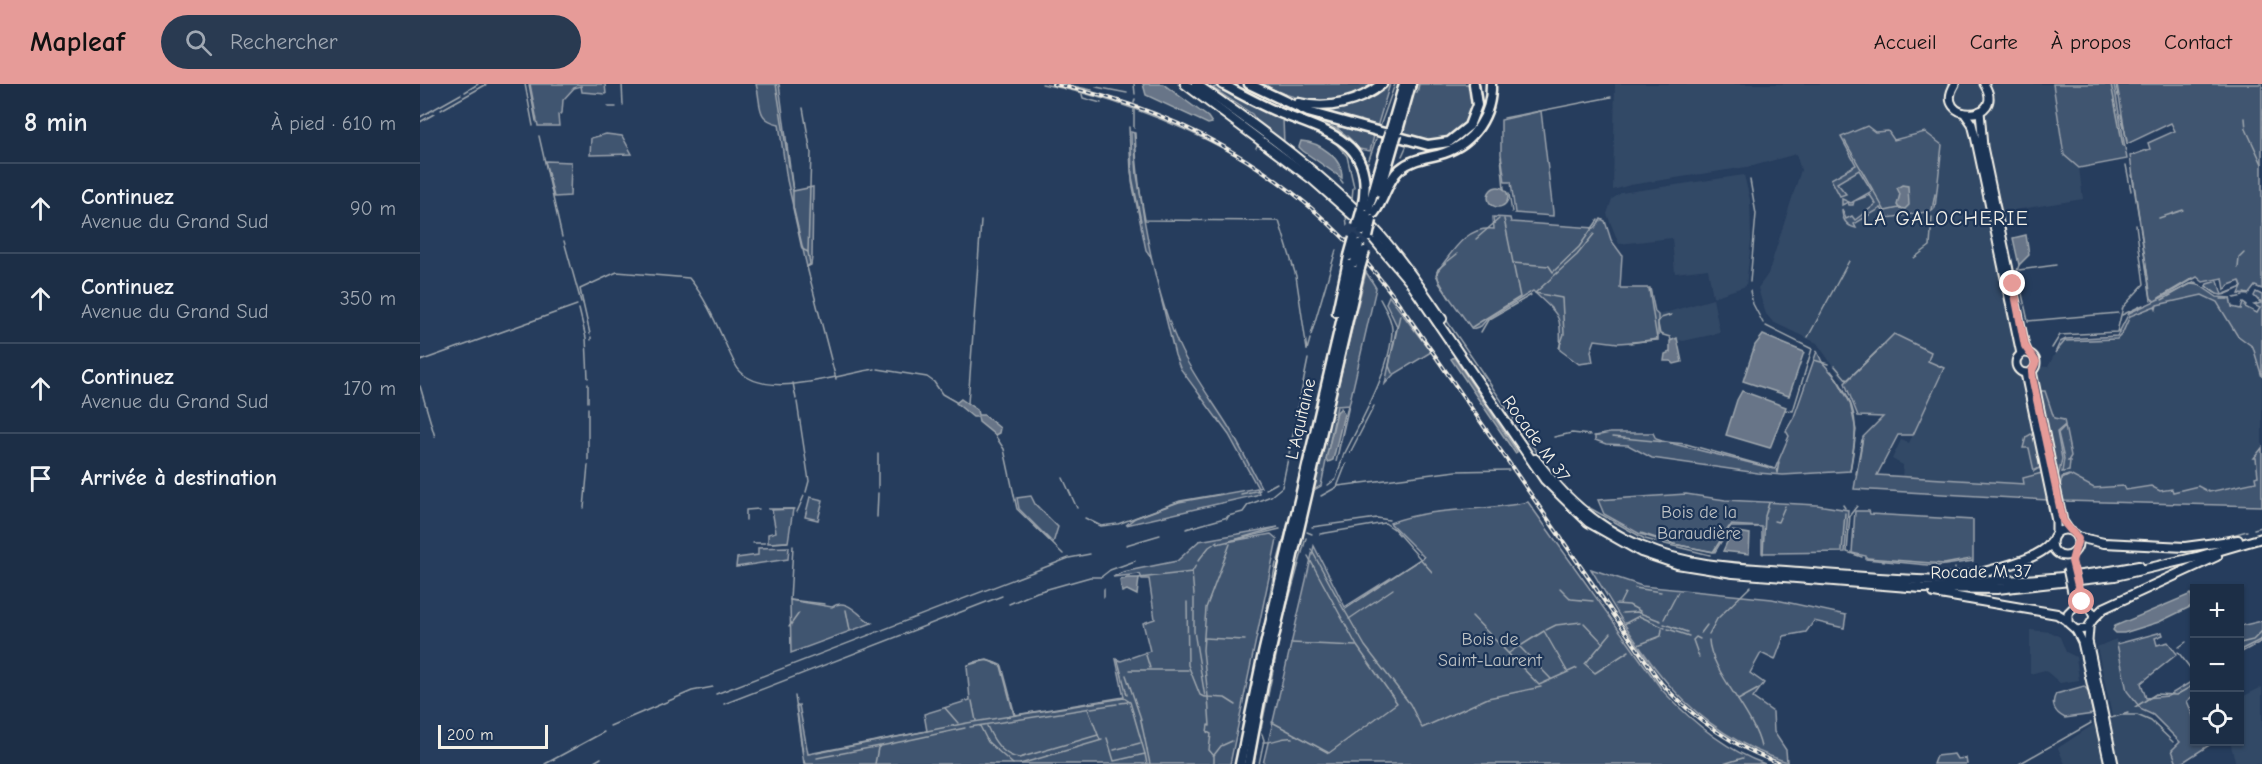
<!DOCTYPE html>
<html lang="fr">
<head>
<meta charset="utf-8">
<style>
  body { margin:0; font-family:"Comic Neue",sans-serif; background:#293a51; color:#f1f3f6 }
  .controls { position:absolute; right:18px; bottom:18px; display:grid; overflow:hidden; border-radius:0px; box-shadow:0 2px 4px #0004 }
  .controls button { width:54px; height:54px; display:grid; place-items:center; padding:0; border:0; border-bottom:2px solid #3a4a5f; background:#1c2e46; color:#f1f3f6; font:30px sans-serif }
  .scale { position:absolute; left:18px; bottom:15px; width:110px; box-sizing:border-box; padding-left:6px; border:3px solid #f4f1e8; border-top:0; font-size:16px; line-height:21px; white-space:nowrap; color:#f4f1e8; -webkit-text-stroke:4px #1d3557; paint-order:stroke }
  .stop { position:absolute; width:18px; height:18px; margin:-14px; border:4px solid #e69b98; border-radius:50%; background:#fff }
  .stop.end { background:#e69b98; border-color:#fff; box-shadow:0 2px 6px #0008 }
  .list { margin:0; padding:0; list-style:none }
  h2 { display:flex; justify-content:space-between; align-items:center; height:78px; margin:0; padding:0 24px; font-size:26px }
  h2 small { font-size:20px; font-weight:400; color:#a0a8b3 }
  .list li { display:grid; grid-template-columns:39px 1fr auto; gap:18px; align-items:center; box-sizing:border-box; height:90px; padding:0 24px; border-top:2px solid #3a4a5f }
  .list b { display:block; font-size:22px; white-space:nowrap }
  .list p { margin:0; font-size:20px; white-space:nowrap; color:#a0a8b3 }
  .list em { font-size:20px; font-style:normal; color:#a0a8b3 }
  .icon { flex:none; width:33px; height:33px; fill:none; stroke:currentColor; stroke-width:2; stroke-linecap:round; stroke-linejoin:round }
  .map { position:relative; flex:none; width:1842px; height:680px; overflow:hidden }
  header { display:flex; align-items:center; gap:36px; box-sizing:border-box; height:84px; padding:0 30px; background:#e69b98; color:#111 }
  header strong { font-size:28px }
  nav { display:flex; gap:33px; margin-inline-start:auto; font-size:21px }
  .search { width:420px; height:54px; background:#293a51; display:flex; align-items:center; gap:15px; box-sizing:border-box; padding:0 21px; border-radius:33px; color:#a0a8b3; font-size:22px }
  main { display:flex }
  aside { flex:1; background:#1c2e46 }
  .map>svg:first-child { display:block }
  .built { fill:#334966 }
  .green { fill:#40546f; stroke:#9aa2ac; stroke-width:1.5 }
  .water { fill:#677588; stroke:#9fa7ae; stroke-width:1.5 }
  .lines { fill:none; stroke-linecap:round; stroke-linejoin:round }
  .stream { stroke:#9fa7ae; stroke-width:1.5 }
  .primary-casing { stroke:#f4f1e8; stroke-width:11 }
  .trunk-casing { stroke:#f4f1e8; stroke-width:12 }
  .motorway-casing { stroke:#f4f1e8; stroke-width:13 }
  .primary { stroke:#1d3557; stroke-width:7 }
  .trunk { stroke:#1d3557; stroke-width:8 }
  .motorway { stroke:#1d3557; stroke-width:8 }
  .rail-casing { stroke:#f4f1e8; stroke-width:4 }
  .rail { stroke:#1d3557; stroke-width:1.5; stroke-dasharray:4.5; stroke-linecap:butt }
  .primary-bridge-casing { stroke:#f4f1e8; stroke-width:11; stroke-linecap:butt }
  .motorway-bridge-casing { stroke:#f4f1e8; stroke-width:13; stroke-linecap:butt }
  .primary-bridge { stroke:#1d3557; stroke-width:7 }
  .motorway-bridge { stroke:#1d3557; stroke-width:8 }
  .route { stroke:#e69b98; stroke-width:8 }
  .labels { text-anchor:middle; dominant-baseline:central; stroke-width:4.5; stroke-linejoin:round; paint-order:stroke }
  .street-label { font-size:18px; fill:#f4f1e8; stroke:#1d3557 }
  .park-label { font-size:18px; fill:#bec2c4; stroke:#1d3557 }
  .neighbourhood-label { font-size:20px; letter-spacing:1.5px; fill:#f4f1e8; stroke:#1d3557 }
</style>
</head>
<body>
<header>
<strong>Mapleaf</strong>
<div class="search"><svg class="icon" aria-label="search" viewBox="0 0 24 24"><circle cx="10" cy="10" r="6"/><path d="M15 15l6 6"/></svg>Rechercher</div>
<nav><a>Accueil</a><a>Carte</a><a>À propos</a><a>Contact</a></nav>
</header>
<main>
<aside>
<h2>8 min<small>À pied · 610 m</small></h2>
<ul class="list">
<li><svg class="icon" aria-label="ahead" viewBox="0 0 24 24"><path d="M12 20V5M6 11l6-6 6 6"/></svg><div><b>Continuez</b><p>Avenue du Grand Sud</p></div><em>90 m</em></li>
<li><svg class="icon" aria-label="ahead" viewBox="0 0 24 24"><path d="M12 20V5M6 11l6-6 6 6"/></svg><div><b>Continuez</b><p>Avenue du Grand Sud</p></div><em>350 m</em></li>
<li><svg class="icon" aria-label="ahead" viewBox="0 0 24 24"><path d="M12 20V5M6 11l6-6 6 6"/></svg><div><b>Continuez</b><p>Avenue du Grand Sud</p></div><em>170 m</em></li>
<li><svg class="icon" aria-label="arrive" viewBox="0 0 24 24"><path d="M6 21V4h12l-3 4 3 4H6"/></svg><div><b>Arrivée à destination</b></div></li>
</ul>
</aside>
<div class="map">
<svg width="1842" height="680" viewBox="0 0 1842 680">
  <rect width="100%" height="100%" fill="#263d5d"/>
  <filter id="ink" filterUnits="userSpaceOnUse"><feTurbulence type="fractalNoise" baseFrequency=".0167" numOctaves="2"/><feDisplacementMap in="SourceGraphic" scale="12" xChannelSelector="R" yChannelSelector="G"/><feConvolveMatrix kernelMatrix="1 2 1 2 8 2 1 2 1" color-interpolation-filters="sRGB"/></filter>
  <g filter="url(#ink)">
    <g class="built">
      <polygon points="1195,0 1633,0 1644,71 1659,84 1663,115 1570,130 1597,267 1614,282 1628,283 1640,260 1645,256 1694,255 1700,252 1708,233 1771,202 1800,218 1817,251 1835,266 1842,293 1842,414 1482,395 1483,381 1472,375 1481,356 1489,359 1524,284 1508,277 1474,250 1425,299 1397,259 1353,238 1346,230 1342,218 1338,204 1348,190 1381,86 1376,70 1333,82 1210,101 1193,106"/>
      <polygon points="1324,91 1330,116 1331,157 1326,202 1293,213 1288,185 1255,189 1252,154 1199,160 1187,130 1192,115 1201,109"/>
      <polygon points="1293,215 1300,249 1263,257 1238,250 1238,231"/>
      <polygon points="1610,546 1631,548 1640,553 1646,568 1656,573 1659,596 1640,599 1625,586 1610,590"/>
      <polygon points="1696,555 1707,607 1754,661 1752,666 1757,680 1645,680 1638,664 1676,639 1693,636 1677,563"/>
      <polygon points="1842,603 1842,680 1816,680 1810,658 1820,658 1820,614"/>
    </g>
    <g class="green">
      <polygon points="110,0 185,0 186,10 162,8 161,2 154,4 143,16 142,29 138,31 139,42 118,42"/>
      <path d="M 336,0 L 359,0 L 373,107 L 393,103 L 392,173 L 391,181 L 387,183 L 367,96 L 359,40 C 335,35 342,21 336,0 Z"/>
      <path d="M 842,0 L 955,0 C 918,26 879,19 842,0 Z"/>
      <polygon points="968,0 970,0 957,43 899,27 913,25"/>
      <polygon points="997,0 1050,0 1055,25 1040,50 1016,59 980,53"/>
      <polygon points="1633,0 1694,0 1707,75 1659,84 1644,71"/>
      <path d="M 1697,0 L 1842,0 L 1842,205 L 1835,202 L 1828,211 L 1819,210 L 1822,203 C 1805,210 1801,217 1786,202 L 1787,200 L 1798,197 L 1802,211 L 1822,203 L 1820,197 L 1809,201 L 1805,206 L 1803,194 L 1783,198 L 1777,193 L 1735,217 L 1731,214 L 1710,72 L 1730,65 L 1728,59 L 1755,47 L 1751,39 L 1707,60 Z"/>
      <polygon points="798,2 863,35 864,60 839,40 832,30 793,4"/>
      <polygon points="1121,27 1133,128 1133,132 1095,129 1091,98 1085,98 1081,70 1081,36"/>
      <path d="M 1447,42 L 1455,48 L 1468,47 L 1474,56 L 1505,48 L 1522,61 L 1515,124 L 1512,127 L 1468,134 L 1461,124 L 1434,140 L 1436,144 C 1426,142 1422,135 1422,125 L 1426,135 L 1432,132 L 1435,136 L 1456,120 L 1450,111 L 1434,117 L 1433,121 L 1429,121 L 1428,118 L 1422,121 L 1422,115 L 1431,119 L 1452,107 L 1439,86 L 1417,99 L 1426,110 L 1420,112 L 1411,95 L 1436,81 L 1421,53 Z"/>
      <polygon points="922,43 954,52 950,67 939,65 917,44"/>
      <path d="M 711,48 L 715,49 C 717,111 734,212 762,268 C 775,294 793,318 808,342 C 820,362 830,383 841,403 L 838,404 L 809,351 L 760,284 L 755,271 L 731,173 L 726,166 L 712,98 Z"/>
      <polygon points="186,50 202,52 212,70 170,71 171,54"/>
      <polygon points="125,77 151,78 150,112 134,113"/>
      <path d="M 1073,133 L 1090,134 L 1091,138 L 1175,144 L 1181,135 L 1185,137 L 1191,156 L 1202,171 L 1200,204 L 1230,204 L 1235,228 L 1238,231 L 1238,256 L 1198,259 L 1175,256 L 1171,267 L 1173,278 L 1159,280 L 1140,266 C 1142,229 1139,232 1113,207 L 1067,235 L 1061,242 L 1052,245 L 1019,199 L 1017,188 C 1032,169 1045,142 1074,145 Z"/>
      <polygon points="946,188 956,204 916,378 928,321 917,322 901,402 892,407"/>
      <polygon points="1775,198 1797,213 1810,214 1812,223 1821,225 1823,219 1826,221 1825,223 1837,229 1840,224 1834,221 1841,219 1834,212 1836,208 1842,211 1842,293 1833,263 1817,251 1797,218 1782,211 1737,221 1736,225 1735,222 1710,232 1702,250 1697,255 1645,257 1635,269 1640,258 1646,255 1697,252 1709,229"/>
      <polygon points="969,212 1011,268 973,291 965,300 977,242 966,219"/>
      <polygon points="1474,250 1511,268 1508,277 1524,284 1493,351 1478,351 1457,391 1604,400 1603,394 1622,389 1628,416 1434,405 1443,353 1463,333 1438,332 1425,299"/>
      <polygon points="1397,267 1402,278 1417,295 1430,319 1436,346 1430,387 1363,391 1338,389 1232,374 1208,361 1186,360 1175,356 1175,352 1190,349 1233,349 1236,355 1242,357 1355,385 1369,352 1366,347 1374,333"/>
      <polygon points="1619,307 1625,307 1634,334 1644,336 1645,341 1637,348 1642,375 1638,393"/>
      <polygon points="1645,342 1651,372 1648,377 1650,377 1649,387 1642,388 1644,375 1638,349"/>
      <polygon points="1611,350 1615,352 1621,383 1614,387 1609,364 1603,364 1606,353"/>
      <polygon points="1842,364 1842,422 1644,417 1640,402 1642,393 1649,391 1642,395 1650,391 1674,404 1704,402 1706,406 1731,402 1740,407 1752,405 1753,408 1778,402 1789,408 1836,398 1835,393 1838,392 1836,374 1834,374"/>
      <polygon points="837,404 839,409 836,411 706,441 715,434 759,418"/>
      <polygon points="1266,410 1305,416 1397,421 1428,426 1425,468 1342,469 1342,443 1311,441 1295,468 1253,460 1220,450 1184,430 1178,416"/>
      <polygon points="611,412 615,420 638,443 633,459 599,425 597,414"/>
      <polygon points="390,413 403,416 398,436 385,433"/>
      <path d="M 1108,418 L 1242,606 C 1271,637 1305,666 1345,680 L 843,680 L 894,462 L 925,523 L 1004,473 L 970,439 C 1013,422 1063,428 1108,418 Z"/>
      <polygon points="373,425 368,458 348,459 348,450 356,448 352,426"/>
      <polygon points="1435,427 1449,427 1450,430 1553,436 1553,477 1518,482 1446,475 1446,472 1432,469"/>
      <path d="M 858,443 L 807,458 L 851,450 L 857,455 L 810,680 L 384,680 L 376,623 L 379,621 L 388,670 L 507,647 L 504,630 L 550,616 L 547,582 C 559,574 570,575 582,582 L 595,631 L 704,613 L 696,575 L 701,577 L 730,567 L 723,539 L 735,535 L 729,495 L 722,495 L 720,490 L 693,493 L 703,488 L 757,477 L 779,457 Z"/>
      <polygon points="369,463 368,475 316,483 317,474 338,471 338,464"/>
      <path d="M 1171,485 L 1222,502 L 1352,515 L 1426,531 L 1424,544 L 1394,537 L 1386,548 L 1364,552 L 1355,576 L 1341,569 L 1330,589 L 1344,599 L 1333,614 L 1353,628 L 1354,648 L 1366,666 L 1367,678 C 1265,646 1222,571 1171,485 Z"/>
      <path d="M 370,516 L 412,523 C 427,512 439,533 452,539 L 371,569 Z"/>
      <polygon points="1842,537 1842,557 1820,569 1820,542"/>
      <polygon points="1742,548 1743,551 1735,554 1737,561 1748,558 1757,570 1721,599 1726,614 1748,612 1774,596 1774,611 1767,617 1774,634 1774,658 1794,658 1760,680 1757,680 1752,666 1760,658 1733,631 1722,626 1707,607 1697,560"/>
      <path d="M 1664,602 L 1668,607 L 1673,630 L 1645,634 C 1635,629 1630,621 1636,610 Z"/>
      <polygon points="1534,670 1537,675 1546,674 1547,680 1513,680 1516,672"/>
    </g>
    <g class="water">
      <polygon points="723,0 743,0 788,33 792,39 788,40 726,11"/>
      <path d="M 881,57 C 899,58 923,74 922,94 L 883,67 L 879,63 Z"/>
      <polygon points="1482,101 1488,102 1489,121 1485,125 1479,124 1477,121 1480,110 1477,104"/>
      <circle cx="1078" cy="113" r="10"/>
      <polygon points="1606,151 1609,171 1599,181 1593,154"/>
      <polygon points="1343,251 1384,268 1369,312 1323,297 1335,261"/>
      <polygon points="1257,254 1262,278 1254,280 1251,277 1244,277 1245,270 1250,268 1250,257"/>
      <polygon points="1034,273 1097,367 1097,368 1095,369 1031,275"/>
      <polygon points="1322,307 1366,323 1350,364 1306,351 1317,316"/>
      <polygon points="541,315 557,326 558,331 564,331 580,344 579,349 575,351 559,338 558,333 553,333 536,319"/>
      <polygon points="921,324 924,330 913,376 908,378 906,375 917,328"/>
      <polygon points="1312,447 1330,450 1329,470 1303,467"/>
      <polygon points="707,494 719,494 717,511 707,506 702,508 700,496"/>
      <polygon points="1771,510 1774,521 1739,538 1704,549 1696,549 1693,546 1695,542"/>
    </g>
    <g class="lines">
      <g class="stream">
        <polyline points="105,0 113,42"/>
        <polyline points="109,0 116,37"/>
        <polyline points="202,0 203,21"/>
        <polyline points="356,0 373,107 373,124 382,165 388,168 390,180 387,183 416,295"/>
        <path d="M 622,0 C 690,12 753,37 814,70"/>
        <polyline points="643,0 672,6"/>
        <polyline points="714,0 715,10"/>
        <polyline points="758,0 764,4"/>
        <polyline points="783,0 826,31"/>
        <polyline points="841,0 870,13"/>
        <polyline points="1691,0 1703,62"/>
        <polyline points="1696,0 1698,12"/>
        <polyline points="676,3 707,9"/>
        <polyline points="45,8 58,0"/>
        <polyline points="997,9 999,0"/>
        <polyline points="662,10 663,14 681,19"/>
        <polyline points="936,10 953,0"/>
        <polyline points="714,19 715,15"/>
        <polyline points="830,19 863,36"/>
        <path d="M 852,21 C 887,35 933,38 945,80"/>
        <polyline points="188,23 196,23"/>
        <polyline points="383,24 391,69 388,168"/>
        <polyline points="21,26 67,0"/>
        <polyline points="714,26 714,44"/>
        <polyline points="799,30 834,56"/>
        <polyline points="1701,30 1707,57"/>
        <polyline points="0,33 41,10"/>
        <polyline points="1084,34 1191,13"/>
        <polyline points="1825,34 1826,45 1842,80"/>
        <polyline points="0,38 14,30"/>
        <polyline points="869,38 897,48"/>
        <polyline points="709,43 711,88 721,137"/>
        <polyline points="935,45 957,52"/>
        <polyline points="959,45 975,0"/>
        <polyline points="714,49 717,91 725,136 859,137 876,192 887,266"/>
        <polyline points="119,52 142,153"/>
        <polyline points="912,55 927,72 934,103"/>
        <polyline points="1425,57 1465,127 1479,124"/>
        <polyline points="836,64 838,59"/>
        <polyline points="982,72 987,61"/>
        <polyline points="1081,73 1084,105"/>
        <polyline points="1706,81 1711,107"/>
        <polyline points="946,84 956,55"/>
        <polyline points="1712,91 1719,134"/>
        <polyline points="920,95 923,99"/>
        <polyline points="1330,96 1336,130 1330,198"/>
        <polyline points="1089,110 1092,128"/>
        <polyline points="932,115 933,104"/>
        <polyline points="1512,126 1515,110"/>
        <polyline points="926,132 927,141"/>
        <polyline points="1739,134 1763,126"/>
        <polyline points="1720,142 1731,216"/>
        <polyline points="965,151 970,157"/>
        <polyline points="1056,155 1079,135"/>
        <polyline points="144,157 161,218"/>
        <polyline points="973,160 1016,220"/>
        <polyline points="1494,174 1510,162 1512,133"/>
        <polyline points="1093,179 1129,182 1133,188 1159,163 1178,136"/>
        <polyline points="1599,181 1597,187 1608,237 1698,229"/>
        <polyline points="1818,184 1819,174 1824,169"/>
        <polyline points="1599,186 1636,181"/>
        <polyline points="1786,202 1797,210"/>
        <polyline points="1330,207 1333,220 1343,239"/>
        <polyline points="1824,209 1828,210"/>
        <polyline points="1029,214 1016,191 1018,185 1037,170"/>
        <polyline points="1739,214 1773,194"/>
        <polyline points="1814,214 1823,212"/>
        <polyline points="1801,215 1808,215"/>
        <polyline points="1742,216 1770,200 1780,201"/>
        <polyline points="1838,216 1842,218"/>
        <path d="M 163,219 L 160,205 L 197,188 L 269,194 C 289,218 301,252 315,280 C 336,321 422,289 455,285"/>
        <polyline points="163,219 170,250"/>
        <polyline points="159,225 166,254 168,294"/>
        <polyline points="1702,231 1723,221"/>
        <polyline points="1025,234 1122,376"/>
        <polyline points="1238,238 1241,234 1251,231"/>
        <polyline points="1238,240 1240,250 1250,253 1251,256"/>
        <polyline points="1346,242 1392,265 1373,327 1365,326"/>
        <polyline points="1052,243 1100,213 1084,135"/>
        <polyline points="1061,248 1068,236 1111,211"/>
        <polyline points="891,251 916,166"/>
        <polyline points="171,253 171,256"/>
        <polyline points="1388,253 1429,177"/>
        <polyline points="1210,259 1237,255 1229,205"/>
        <polyline points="1139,264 1144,250 1142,214 1115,209 1157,171 1174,150"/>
        <polyline points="1632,264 1640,251 1697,248 1703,223 1724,200 1716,141"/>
        <polyline points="887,266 890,255"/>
        <polyline points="1394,276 1408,280"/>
        <polyline points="0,277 157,221"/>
        <polyline points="1415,282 1427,296 1465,260"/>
        <polyline points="458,285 507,293 514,298 522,310 536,318"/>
        <path d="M 1411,287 C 1440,323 1438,344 1430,387"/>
        <polyline points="972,289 969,282 980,231"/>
        <polyline points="373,299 376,315"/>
        <polyline points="168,300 168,318"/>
        <polyline points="0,302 15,353"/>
        <polyline points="377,318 389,397 386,408"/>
        <polyline points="548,319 561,137"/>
        <polyline points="876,334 888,275"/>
        <polyline points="574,350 584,365 597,425 643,470"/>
        <polyline points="1174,352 1179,352"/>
        <polyline points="1134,353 1152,349 1170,351"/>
        <polyline points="1192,353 1266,360 1352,384"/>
        <path d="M 925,369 C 942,335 972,283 972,245 C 972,235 965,224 960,215"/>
        <polyline points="930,369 954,322"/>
        <polyline points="168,376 168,324"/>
        <polyline points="1357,389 1359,378"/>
        <polyline points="1436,390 1442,356"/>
        <polyline points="643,394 657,424"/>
        <polyline points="908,401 916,395 924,369"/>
        <polyline points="918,402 1036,387 1089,386"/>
        <polyline points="458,404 458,370"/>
        <polyline points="846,405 857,399"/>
        <polyline points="821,410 840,406"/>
        <polyline points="901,412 917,403 926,380"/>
        <polyline points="1423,421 1425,424"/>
        <polyline points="1437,422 1430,431 1427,468 1442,473"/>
        <polyline points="1168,423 1225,455 1290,471"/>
        <polyline points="164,424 168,381"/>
        <polyline points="348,425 374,425"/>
        <polyline points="377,428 384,412"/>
        <polyline points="457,433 458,409"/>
        <polyline points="665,434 681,442 697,440"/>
        <polyline points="807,435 808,432 823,428 828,421 851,412 862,403 875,341"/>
        <polyline points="326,436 326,426 339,425"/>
        <polyline points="1354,437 1358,438 1365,422"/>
        <polyline points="698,440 760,417 801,410"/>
        <polyline points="892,443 957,434 969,436"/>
        <polyline points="766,445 808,433"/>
        <polyline points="1834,445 1842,443"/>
        <polyline points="887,448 892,450"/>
        <polyline points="1221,449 1254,460 1293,468 1309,443 1337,443"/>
        <polyline points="900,450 965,439 974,445 1012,488"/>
        <polyline points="1798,455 1827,447"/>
        <polyline points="333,459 345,459"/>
        <polyline points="351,459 367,458"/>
        <polyline points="797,460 860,445"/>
        <polyline points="810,460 786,524 783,566 788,613 805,614 816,621"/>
        <polyline points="706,461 740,451"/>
        <polyline points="373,462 370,516 405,520"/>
        <polyline points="891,465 924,526 1000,475"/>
        <polyline points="1422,467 1425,429"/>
        <polyline points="1343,470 1345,432 1349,419"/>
        <polyline points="1447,474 1524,480 1551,475"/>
        <polyline points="858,476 867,443"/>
        <polyline points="778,477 789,463 798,457"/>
        <polyline points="1535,484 1535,485"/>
        <polyline points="772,488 776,481"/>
        <polyline points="681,493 690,486 715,477"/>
        <polyline points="719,494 772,488 774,511"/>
        <polyline points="1140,504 1151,515 1173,517"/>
        <polyline points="1215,504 1241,508"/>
        <polyline points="684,505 684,513"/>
        <polyline points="774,514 774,547 785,613 788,613 790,642 788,641 787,648 791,650 789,666 794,672 794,680"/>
        <polyline points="767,518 768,581 780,611 784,613"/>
        <polyline points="1200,519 1205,509"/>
        <polyline points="589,520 617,508 670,493 682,493"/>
        <polyline points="1195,520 1209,521 1220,527 1219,529"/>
        <polyline points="426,526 430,546"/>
        <polyline points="925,527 945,562 990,620 1000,640"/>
        <polyline points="1202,529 1217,528 1241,537"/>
        <polyline points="846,530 856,479"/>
        <polyline points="1052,532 1119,601 1157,584"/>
        <polyline points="929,535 973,505"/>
        <polyline points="1244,535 1258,508"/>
        <polyline points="863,537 886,454"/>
        <polyline points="1164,539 1182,558"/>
        <polyline points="1204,540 1219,532 1245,544"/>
        <polyline points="1244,540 1267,548"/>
        <polyline points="369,543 379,529"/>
        <polyline points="1248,545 1269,552"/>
        <polyline points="1126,546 1136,541 1161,538"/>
        <polyline points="1191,549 1165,580 1175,589 1209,567"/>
        <polyline points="1281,549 1287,541"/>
        <polyline points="1289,550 1297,535 1331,502"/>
        <polyline points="784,554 825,556"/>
        <path d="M 1289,556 C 1290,586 1334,629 1341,663"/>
        <polyline points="871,559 936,562"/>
        <polyline points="1820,559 1833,556 1842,547"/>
        <polyline points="1102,561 1124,547 1147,587"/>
        <polyline points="1218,561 1241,552 1242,545"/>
        <polyline points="1759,563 1766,558"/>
        <polyline points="1820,566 1842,555"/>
        <polyline points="725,568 730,584"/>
        <polyline points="1758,568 1774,589"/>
        <polyline points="1089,569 1099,562 1131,595"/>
        <polyline points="1279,573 1273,556 1276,553 1280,555"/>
        <polyline points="698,577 707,611"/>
        <polyline points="548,581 567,576 581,582 594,631"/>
        <polyline points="710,586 768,586"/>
        <polyline points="706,591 720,632 730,680"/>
        <polyline points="296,610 649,474 670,470"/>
        <polyline points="375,612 383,670"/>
        <polyline points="1318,616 1338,605"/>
        <polyline points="552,617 556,637"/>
        <polyline points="700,619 708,618"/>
        <polyline points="304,620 582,512"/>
        <polyline points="1715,623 1736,610 1756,611 1774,601"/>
        <polyline points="525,624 538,639"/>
        <polyline points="668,625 680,656"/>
        <polyline points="1703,631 1717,631 1731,637 1753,658"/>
        <polyline points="1691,634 1708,629"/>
        <polyline points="852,638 909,669 977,619 937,562 888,472"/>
        <polyline points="190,642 272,607 293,603"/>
        <polyline points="560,642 568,658 593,680"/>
        <path d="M 567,642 C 573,656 583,672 599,674 L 678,651"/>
        <polyline points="1001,642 1002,644 1068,614 1121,603"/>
        <polyline points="550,643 697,620"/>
        <polyline points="841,645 862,543"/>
        <polyline points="687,654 694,677 725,670 727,680"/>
        <path d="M 843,658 C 854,659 862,652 873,654"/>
        <polyline points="694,666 720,659"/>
        <polyline points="397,669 547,639 704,614 710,618 725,670"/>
        <polyline points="794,671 801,662 812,657"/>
        <polyline points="397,674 460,662"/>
        <polyline points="384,677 385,680"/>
        <polyline points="125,680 184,648"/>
        <polyline points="171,680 181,674"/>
        <polyline points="455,680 458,664 461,662 545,644"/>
        <polyline points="600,680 682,656"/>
        <polyline points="815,680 844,540"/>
        <polyline points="834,680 838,653"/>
        <polyline points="839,680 844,656 842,650"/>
        <polyline points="1303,680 1323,674"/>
        <polyline points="1599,680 1671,639"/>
      </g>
      <g class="primary-casing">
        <g id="primary">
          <path d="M 1535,0 C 1511,39 1589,39 1564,0"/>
          <polyline points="1560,27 1563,63 1605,262 1608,269"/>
          <polyline points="1545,30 1552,40 1555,52 1601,270"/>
          <circle cx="1606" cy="279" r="10"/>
          <polyline points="1612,287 1643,437 1649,446"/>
          <polyline points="1605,289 1636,437 1636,449"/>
          <circle cx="1645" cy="459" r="13"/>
          <path d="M 1657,507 C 1660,519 1672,522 1674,534 L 1667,545 L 1656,546 L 1648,539 L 1648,529 L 1655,522 L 1665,521"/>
          <polyline points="1669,544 1668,557 1694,680"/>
          <polyline points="1656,546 1662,558 1689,680"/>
        </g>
      </g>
      <g class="trunk-casing">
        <g id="trunk">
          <polyline points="765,0 893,96 936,134 990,198 1125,396 1168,438 1221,468 1257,480 1313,489 1501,504 1577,505 1695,492 1777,473 1842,454"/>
          <path d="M 776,0 C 839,43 908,94 960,151 C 983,177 1002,206 1022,235"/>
          <path d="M 1115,375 C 1144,414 1178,445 1223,463 C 1272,484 1327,484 1380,488 C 1498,498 1602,505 1719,482"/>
          <polyline points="1657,453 1684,459 1765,463 1818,456"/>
          <path d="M 1524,495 C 1548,493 1618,478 1631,459"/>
          <polyline points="1514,509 1637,530 1647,536"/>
          <polyline points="1674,534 1684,524 1797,472"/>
        </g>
      </g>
      <g class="motorway-casing">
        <g id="motorway">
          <path d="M 802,0 C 821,10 840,21 860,29 C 907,48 957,57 942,124"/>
          <polyline points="829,0 888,28 1008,61 1029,58 1049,42 1057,21 1054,0"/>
          <path d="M 878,19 C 908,26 938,19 962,0"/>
          <polyline points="970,48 984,0"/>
          <polyline points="977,50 991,0"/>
          <polyline points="960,108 975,56"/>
          <path d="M 954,129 C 965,115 967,96 980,85 C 993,74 1009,74 1024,69 C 1054,59 1072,31 1071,0"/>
          <polyline points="947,130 968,55"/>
          <polyline points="917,228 929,172"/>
          <polyline points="820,680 842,574 935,178"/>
          <polyline points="828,680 843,600 940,184"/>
        </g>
      </g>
      <use href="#primary" class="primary"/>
      <use href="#trunk" class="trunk"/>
      <use href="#motorway" class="motorway"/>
      <g class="rail-casing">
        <path id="rail" d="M 633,0 C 773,28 894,103 978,218 L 1241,599 C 1275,636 1314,663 1361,680"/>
      </g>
      <use href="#rail" class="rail"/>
      <g class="primary-bridge-casing">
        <g id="primary-bridge">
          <polyline points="1647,484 1652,508"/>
          <polyline points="1652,484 1657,507"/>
        </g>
      </g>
      <g class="motorway-bridge-casing">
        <g id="motorway-bridge">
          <polyline points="968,55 970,48"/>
          <polyline points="975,56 977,50"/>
          <polyline points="937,142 942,124"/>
          <polyline points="942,147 947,130"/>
          <polyline points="948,153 952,136"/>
          <polyline points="929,172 934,154"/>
          <polyline points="935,178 939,160"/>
          <polyline points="940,184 945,167"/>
        </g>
      </g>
      <use href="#primary-bridge" class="primary-bridge"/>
      <use href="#motorway-bridge" class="motorway-bridge"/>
    </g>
  </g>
  <g class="lines" filter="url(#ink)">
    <polyline class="route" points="1593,200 1605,262 1616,278 1612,287 1613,297 1643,437 1658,455 1652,477 1662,518"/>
  </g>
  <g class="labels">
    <g class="street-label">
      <text transform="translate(881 335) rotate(-77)">L'Aquitaine</text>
      <text transform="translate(1116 355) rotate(54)">Rocade M 37</text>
      <text transform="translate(1561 488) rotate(-1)">Rocade M 37</text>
    </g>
    <g class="park-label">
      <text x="1279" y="428">Bois de la<tspan x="1279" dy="21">Baraudière</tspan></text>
      <text x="1070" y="555">Bois de<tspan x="1070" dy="21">Saint-Laurent</tspan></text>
    </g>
    <g class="neighbourhood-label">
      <text x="1526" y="134">LA GALOCHERIE</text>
    </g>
  </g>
</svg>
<div class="controls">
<button>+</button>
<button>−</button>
<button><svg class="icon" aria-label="locate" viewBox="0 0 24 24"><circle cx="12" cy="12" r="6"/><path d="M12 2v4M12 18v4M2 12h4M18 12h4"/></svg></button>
</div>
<div class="scale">200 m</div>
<div class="stop" style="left:1662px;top:518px"></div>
<div class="stop end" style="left:1593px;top:200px"></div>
</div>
</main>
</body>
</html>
